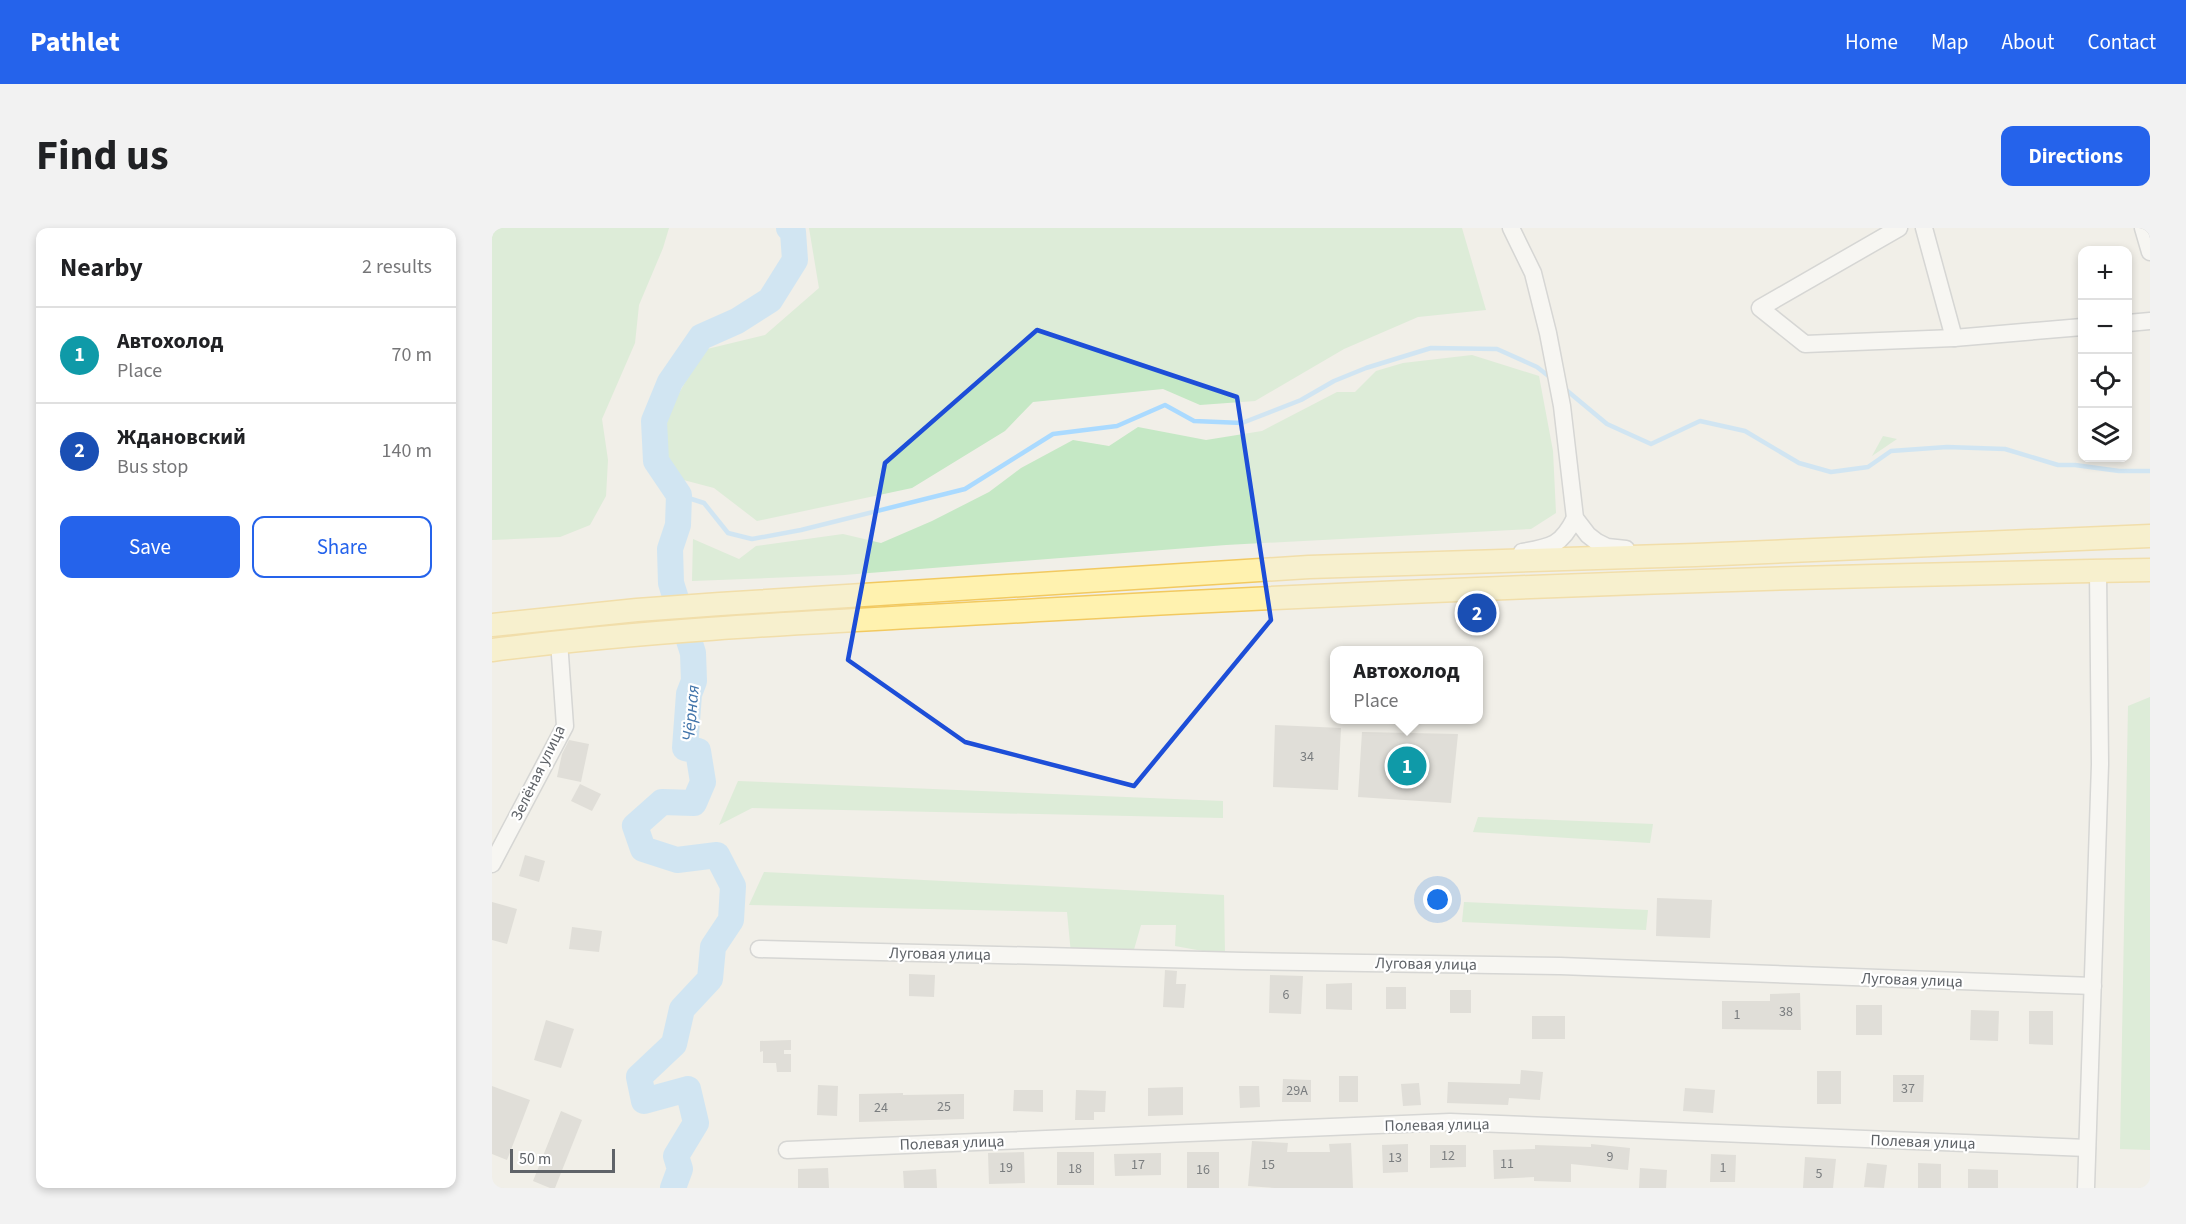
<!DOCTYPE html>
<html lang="en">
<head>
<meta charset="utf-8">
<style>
  body { margin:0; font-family:"Source Sans 3",sans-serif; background:#f2f2f2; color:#202124 }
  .controls { position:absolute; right:18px; top:18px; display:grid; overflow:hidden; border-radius:12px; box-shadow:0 3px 9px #0003 }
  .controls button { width:54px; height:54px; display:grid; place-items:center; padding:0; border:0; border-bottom:2px solid #e0e0e0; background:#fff; color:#202124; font:30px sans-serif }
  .scale { position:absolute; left:18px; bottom:15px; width:105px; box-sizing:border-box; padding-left:6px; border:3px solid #5f6368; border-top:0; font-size:16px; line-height:21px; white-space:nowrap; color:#5f6368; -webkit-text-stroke:4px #fff; paint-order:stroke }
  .you { position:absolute; left:946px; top:672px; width:21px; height:21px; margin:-15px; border:4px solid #fff; border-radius:50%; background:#1a73e8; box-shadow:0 0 0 9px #1a73e833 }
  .badge { display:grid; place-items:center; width:39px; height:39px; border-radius:50%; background:#2563eb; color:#fff; font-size:20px; font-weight:700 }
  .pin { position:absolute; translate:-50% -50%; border:3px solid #fff; box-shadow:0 2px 6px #0006 }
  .popup { position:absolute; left:838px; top:418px; width:153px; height:78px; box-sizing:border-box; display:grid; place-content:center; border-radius:12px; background:#fff; filter:drop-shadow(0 2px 4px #0005); font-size:20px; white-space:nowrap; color:#757577 }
  .popup b { font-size:22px; color:#202124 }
  .popup::after { content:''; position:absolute; left:50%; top:100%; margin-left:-12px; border:12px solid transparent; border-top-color:#fff }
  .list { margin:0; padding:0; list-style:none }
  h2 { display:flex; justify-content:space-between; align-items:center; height:78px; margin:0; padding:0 24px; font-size:26px }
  h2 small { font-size:20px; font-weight:400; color:#757577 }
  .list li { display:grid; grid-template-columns:39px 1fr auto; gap:18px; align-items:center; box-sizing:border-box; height:96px; padding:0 24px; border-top:2px solid #e0e0e0 }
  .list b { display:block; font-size:22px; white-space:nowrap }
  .list p { margin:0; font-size:20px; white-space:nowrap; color:#757577 }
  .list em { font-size:20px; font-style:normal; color:#757577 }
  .actions { display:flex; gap:12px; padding:18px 24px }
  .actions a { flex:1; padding:14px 0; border:2px solid #2563eb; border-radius:12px; text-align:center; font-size:21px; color:#2563eb }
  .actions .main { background:#2563eb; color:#fff }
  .icon { flex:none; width:33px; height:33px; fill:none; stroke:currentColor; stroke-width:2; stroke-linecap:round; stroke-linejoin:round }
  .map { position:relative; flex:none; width:1658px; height:960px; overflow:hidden; border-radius:12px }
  header { display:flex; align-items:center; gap:36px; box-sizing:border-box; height:84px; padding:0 30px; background:#2563eb; color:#fff }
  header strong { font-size:28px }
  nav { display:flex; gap:33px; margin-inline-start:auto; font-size:21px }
  .intro { display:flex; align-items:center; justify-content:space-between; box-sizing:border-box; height:144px; padding:0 36px }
  h1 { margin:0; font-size:42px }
  .button { padding:15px 27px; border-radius:12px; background:#2563eb; color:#fff; font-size:21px; font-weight:700 }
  main { display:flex; gap:36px; padding:0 36px }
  aside { flex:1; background:#fff; border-radius:12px; box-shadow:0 3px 9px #0003 }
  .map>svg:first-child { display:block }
  .green { fill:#c5e8c5 }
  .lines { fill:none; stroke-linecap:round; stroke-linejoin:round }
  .stream { stroke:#aadaff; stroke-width:4.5 }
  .river { stroke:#aadaff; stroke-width:26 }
  .building { fill:#cccac5 }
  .minor-casing { stroke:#b5b8bc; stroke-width:19 }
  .major-casing { stroke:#f2c960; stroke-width:25 }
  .minor { stroke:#fff; stroke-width:16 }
  .major { stroke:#fff2af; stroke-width:22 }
  .marked { fill:none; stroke:#1d4ed8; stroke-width:4.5; stroke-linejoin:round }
  .labels { text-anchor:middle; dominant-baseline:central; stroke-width:4.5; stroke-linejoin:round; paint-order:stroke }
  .number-label { font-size:14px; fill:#7a7d7f }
  .street-label { font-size:16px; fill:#5f6368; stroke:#fff }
  .water-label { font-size:18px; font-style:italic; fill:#4174aa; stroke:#fff }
</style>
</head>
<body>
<header>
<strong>Pathlet</strong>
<nav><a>Home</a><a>Map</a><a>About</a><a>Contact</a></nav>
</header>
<div class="intro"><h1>Find us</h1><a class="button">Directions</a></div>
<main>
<aside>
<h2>Nearby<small>2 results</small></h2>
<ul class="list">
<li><span class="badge" style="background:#0f9aa8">1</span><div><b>Автохолод</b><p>Place</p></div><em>70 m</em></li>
<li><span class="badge" style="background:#1a4fb4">2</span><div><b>Ждановский</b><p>Bus stop</p></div><em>140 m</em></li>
</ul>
<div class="actions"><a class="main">Save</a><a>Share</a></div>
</aside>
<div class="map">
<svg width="1658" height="960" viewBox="0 0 1658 960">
  <rect width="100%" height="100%" fill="#f1efe8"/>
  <g class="green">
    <polygon points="0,0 177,0 171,20 147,77 143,115 110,191 116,232 114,268 98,297 68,309 0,312"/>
    <polygon points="317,0 970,0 994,82 926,89 852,121 763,173 708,177 671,161 541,174 513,203 420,260 265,293 222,260 184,250 166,223 181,176 211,122 273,107 327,60"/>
    <polygon points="980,127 1047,148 1061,223 1064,285 1039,301 734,317 352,347 200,353 201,311 247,331 264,318 351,306 389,315 440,293 497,264 529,240 581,212 617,218 646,199 714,212 770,203 845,164 863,164 884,143 911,135"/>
    <polygon points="1391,208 1405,211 1380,228"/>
    <polygon points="1658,469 1658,922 1628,921 1636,478"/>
    <polygon points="246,553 731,573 731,590 260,580 227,597"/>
    <polygon points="986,589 1161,596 1158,615 981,604"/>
    <polygon points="272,644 732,667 733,727 683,718 684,697 649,697 637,739 580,736 575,684 257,677"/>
    <polygon points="972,674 1156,682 1154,702 970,694"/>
  </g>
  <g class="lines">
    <g class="stream">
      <polyline points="1073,161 1115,196 1159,216 1208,193 1253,203 1307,235 1339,244 1376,239 1399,223 1455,219 1513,221 1566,237 1583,237 1627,243 1658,243"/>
      <polyline points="187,267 212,275 236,305 260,311 309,302 473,261 561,206 625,198 673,177 702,193 750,195 809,172 842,153 874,140 939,120 1005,121 1045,139 1059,150"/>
    </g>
    <polyline class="river" points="181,960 188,941 184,928 204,895 196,861 152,873 147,849 182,816 190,781 218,751 221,719 239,692 241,658 225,627 185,632 151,621 143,598 170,574 202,575 211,554 206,523 193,520 197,466 202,453 201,425 179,355 178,321 186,297 187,267 164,233 162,193 178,154 209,109 245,93 278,72 303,32 301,4 297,0"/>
  </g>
  <g class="building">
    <polygon points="783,497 849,500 846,562 781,559"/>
    <polygon points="870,504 966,506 959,575 866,569"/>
    <polygon points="77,512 97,516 89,554 65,549 70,526"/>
    <polygon points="88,556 109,566 100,583 79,573"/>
    <polygon points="33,627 53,633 47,654 27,648"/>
    <polygon points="1165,670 1220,672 1218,710 1164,708"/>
    <polygon points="0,674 25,681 15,716 0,712"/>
    <polygon points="80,699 110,703 107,724 77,721"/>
    <polygon points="673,742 685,743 684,756 694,756 692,780 671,779"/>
    <polygon points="417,746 443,747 442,769 417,768"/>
    <polygon points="778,747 811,748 809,786 777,785"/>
    <polygon points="860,755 860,782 834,781 834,756"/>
    <rect x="894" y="759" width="20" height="22"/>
    <rect x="958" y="762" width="21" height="23"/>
    <polygon points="1308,765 1309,802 1230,801 1230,773 1278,773 1278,766"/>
    <rect x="1364" y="777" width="26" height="30"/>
    <polygon points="1479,782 1507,783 1506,813 1478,812"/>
    <polygon points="1537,783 1561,783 1561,817 1537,816"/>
    <rect x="1040" y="788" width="33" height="23"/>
    <polygon points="54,792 82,801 69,840 42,832"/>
    <polygon points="299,812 299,822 292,822 292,826 299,826 299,844 285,844 284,835 271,835 271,823 268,824 268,813"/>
    <polygon points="1029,842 1051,844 1048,872 1017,870 1016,877 955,875 956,854 1028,856"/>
    <rect x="1325" y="843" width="24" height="33"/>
    <polygon points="1401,847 1432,847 1431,874 1401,874"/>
    <rect x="847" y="848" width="19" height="26"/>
    <polygon points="791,851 819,852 819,874 790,874"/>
    <polygon points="927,855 929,877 911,878 909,856"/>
    <polygon points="326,857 346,858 345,888 325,887"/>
    <polygon points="0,858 38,872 15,932 0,926"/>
    <polygon points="747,858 767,858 768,879 748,880"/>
    <polygon points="691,859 691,887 656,888 656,860"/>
    <polygon points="1193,860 1223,862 1221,885 1191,883"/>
    <polygon points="522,862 551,862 551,884 521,883"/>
    <polygon points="584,862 614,863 613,884 602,884 602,892 583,892"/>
    <polygon points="411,865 411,867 472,866 472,891 367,894 367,866"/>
    <polygon points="69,883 90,892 63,960 58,960 41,953"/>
    <polygon points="760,913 796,915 795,924 838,924 837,916 859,915 861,960 783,960 756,958"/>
    <polygon points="916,916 916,944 891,945 890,917"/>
    <polygon points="1099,916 1138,920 1136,942 1079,936 1079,954 1042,953 1042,949 1002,951 1001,922 1043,921 1043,917 1099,919"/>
    <polygon points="938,917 974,917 974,939 938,940"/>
    <polygon points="532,924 533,955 497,956 496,925"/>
    <rect x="565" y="924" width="37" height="33"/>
    <rect x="695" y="924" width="32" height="36"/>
    <polygon points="669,925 669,947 623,948 622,926"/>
    <polygon points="1219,926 1244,927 1243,954 1218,954"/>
    <polygon points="1313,929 1344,931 1341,960 1311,960"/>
    <polygon points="1375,935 1395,937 1392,960 1372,959"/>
    <polygon points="1426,935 1449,936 1449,960 1426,960"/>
    <polygon points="336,940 337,960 306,960 306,941"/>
    <polygon points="1148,940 1175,942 1174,960 1147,960"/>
    <polygon points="444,941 445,960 412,960 411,943"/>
    <polygon points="1476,941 1506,942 1506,960 1476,960"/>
  </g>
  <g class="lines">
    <g class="minor-casing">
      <g id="minor">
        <polyline points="1019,0 1041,45 1056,105 1070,178 1083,290 1096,307 1105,314 1115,319 1134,321"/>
        <polyline points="1407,0 1268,80 1313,116 1462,110 1590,99"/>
        <polyline points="1432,0 1462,110"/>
        <polyline points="1651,0 1658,24"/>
        <polyline points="1636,95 1658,93"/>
        <path d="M 1030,324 C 1059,319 1069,318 1083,290"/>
        <polyline points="0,636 73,498 67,413"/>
        <polyline points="267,721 751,733 1068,738 1601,758"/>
        <polyline points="295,922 958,894 1595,920"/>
        <polyline points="1594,960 1608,536 1606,343"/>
      </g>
    </g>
    <g class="major-casing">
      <g id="major">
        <polyline points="0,397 145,382 228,376 817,339 1204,327 1658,308"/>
        <path d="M 0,422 C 187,398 377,392 566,381 C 929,361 1294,348 1658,342"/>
      </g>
    </g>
    <use href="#minor" class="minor"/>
    <use href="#major" class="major"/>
  </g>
  <path d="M0 0H1658V960H0ZM 545,102 L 745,169 L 779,392 L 642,558 L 473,514 L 356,432 L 393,235 Z" fill="#f1efe8" fill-opacity=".55" fill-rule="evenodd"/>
  <path class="marked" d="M 545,102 L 745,169 L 779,392 L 642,558 L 473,514 L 356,432 L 393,235 Z"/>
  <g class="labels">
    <g class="number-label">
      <text x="815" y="529">34</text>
      <text x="794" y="767">6</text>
      <text x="1294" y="784">38</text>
      <text x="1245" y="787">1</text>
      <text x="1416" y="861">37</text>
      <text x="805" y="863">29А</text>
      <text x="452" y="879">25</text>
      <text x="389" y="880">24</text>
      <text x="956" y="928">12</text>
      <text x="1118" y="929">9</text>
      <text x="903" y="930">13</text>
      <text x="1015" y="936">11</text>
      <text x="646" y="937">17</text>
      <text x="776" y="937">15</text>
      <text x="514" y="940">19</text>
      <text x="1231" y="940">1</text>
      <text x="583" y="941">18</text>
      <text x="711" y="942">16</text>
      <text x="1327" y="946">5</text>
    </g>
    <g class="street-label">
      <text transform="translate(46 545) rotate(-64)">Зелёная улица</text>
      <text transform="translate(448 726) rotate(1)">Луговая улица</text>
      <text transform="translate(934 736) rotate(1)">Луговая улица</text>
      <text transform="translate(1420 752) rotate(2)">Луговая улица</text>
      <text transform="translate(945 897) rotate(-1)">Полевая улица</text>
      <text transform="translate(1431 914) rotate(2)">Полевая улица</text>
      <text transform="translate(460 915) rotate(-2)">Полевая улица</text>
    </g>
    <g class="water-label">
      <text transform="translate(199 485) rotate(-85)">Чёрная</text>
    </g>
  </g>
</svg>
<div class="controls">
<button>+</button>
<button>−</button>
<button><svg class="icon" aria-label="locate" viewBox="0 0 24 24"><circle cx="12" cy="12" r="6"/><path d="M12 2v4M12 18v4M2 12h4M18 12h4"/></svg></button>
<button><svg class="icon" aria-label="layers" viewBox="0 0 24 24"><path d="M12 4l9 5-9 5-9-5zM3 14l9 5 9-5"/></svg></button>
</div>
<div class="scale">50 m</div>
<div class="you"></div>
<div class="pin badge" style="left:915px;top:538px;background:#0f9aa8">1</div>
<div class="popup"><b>Автохолод</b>Place</div>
<div class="pin badge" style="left:985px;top:385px;background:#1a4fb4">2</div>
</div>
</main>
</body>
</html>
